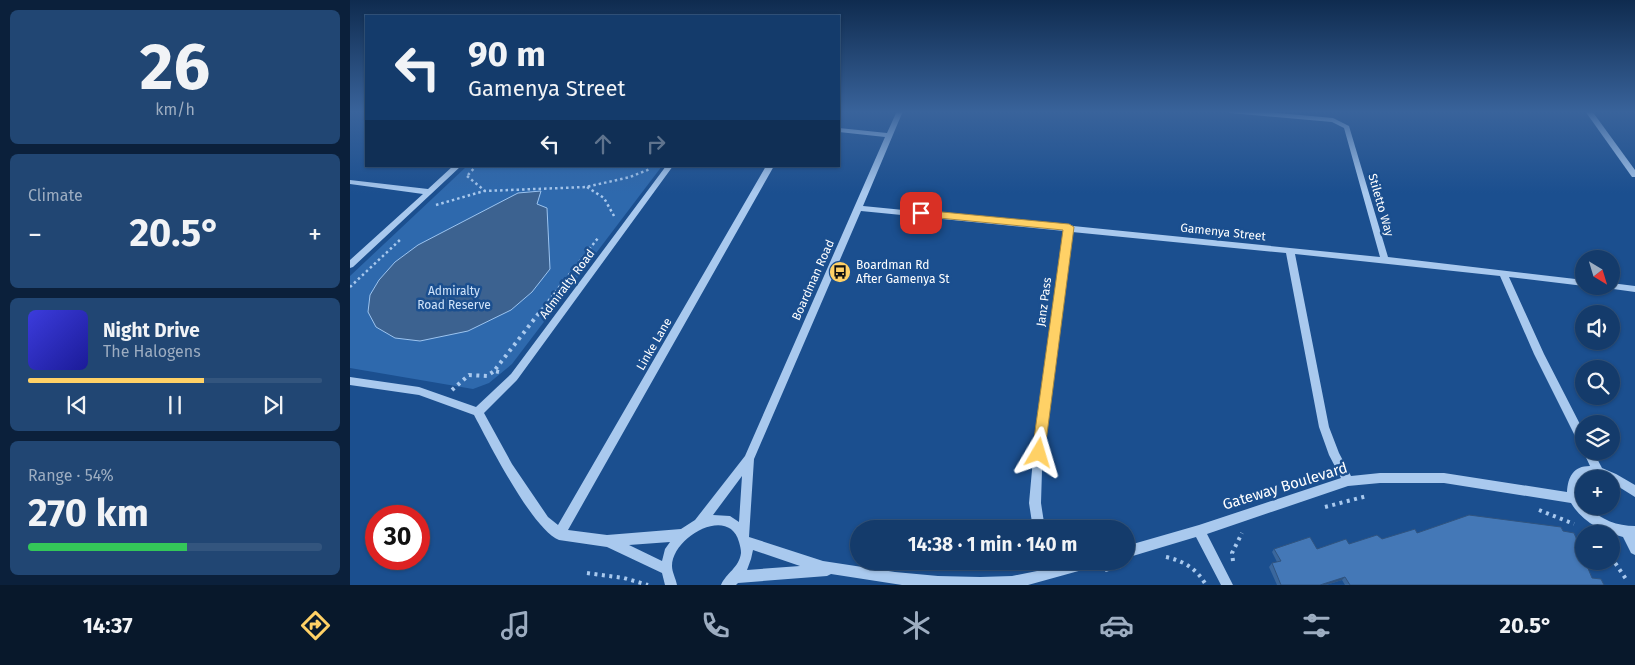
<!DOCTYPE html>
<html lang="en">
<head>
<meta charset="utf-8">
<style>
	:root { --surface:#143b6b; --page:#214673; --text:#f1f3f6; --muted:#9dadc1; --line:#33557e; --accent:#ffd166 }
	body { margin:0; font-family:"Fira Sans",sans-serif; background:var(--page); color:var(--text); height:100vh; display:flex; flex-direction:column; font-size:19px; white-space:nowrap }
	* { box-sizing:border-box; margin:0 }
	p { font-size:16px; color:var(--muted) }
	.icon { flex:none; width:28px; height:28px; fill:none; stroke:currentColor; stroke-width:2; stroke-linecap:round; stroke-linejoin:round }
	.map { position:relative; flex:1; overflow:hidden }
	.sheet { display:flex; flex-direction:column; gap:10px; padding:10px; background:#0b203b; width:350px }
	.sheet>* { flex:none }
	.top-card { position:absolute; left:15px; top:15px; width:475px; height:152px; border-radius:0px; box-shadow:0 1px 4px #0004,0 0 0 1px var(--line); background:#143b6b; color:var(--text); overflow:hidden }
	.needle { width:32px; rotate:142deg }
	.tools { position:absolute; left:1225px; top:250px; display:grid; gap:10px }
	.tools a { display:grid; place-items:center; width:45px; height:45px; border-radius:50%; background:var(--surface); box-shadow:0 1px 4px #0004,0 0 0 1px var(--line); font-size:25px }
	.speed { position:absolute; left:15px; top:505px; display:flex; gap:10px; font-size:25px; font-weight:700; text-align:center }
	.speed>* { display:grid; place-content:center; width:65px; height:65px; border-radius:50%; background:var(--surface); box-shadow:0 1px 4px #0004,0 0 0 1px var(--line); line-height:1 }
	.speed .limit { border:8px solid #d22; background:#fff; color:#111 }
	.pin { position:absolute; display:grid; place-items:center; width:42px; height:42px; color:#fff; margin:-21px; border-radius:10px; box-shadow:0 2px 8px #0006 }
	.me { position:absolute; width:55px; margin:-28px; rotate:7deg; stroke-linejoin:round; filter:drop-shadow(0 0 4px #0008) }
	.turn { display:flex; align-items:center; gap:18px; height:105px; padding:0 20px; font-size:22px }
	.turn .icon { width:65px; height:65px; stroke-width:2.5 }
	.turn b { display:block; font-size:35px; line-height:42px }
	.lanes { display:flex; align-items:center; height:48px; padding:0 20px; background:#0003; justify-content:center; gap:25px; direction:ltr }
	.lanes .off { opacity:.35 }
	.big { font-size:38px; font-weight:700; line-height:1.1 }
	.sheet .tile { flex:1; display:flex; flex-direction:column; justify-content:center; gap:8px; min-width:0; padding:0 18px; border-radius:8px; background:var(--page) }
	.sheet .dial { align-items:center; gap:0 }
	.dial b { font-size:65px; line-height:1 }
	.song { display:flex; align-items:center; gap:15px }
	.cover { width:60px; height:60px; border-radius:8px; background:linear-gradient(135deg,hsl(240 70% 55%),hsl(240 70% 35%)) }
	.played { height:5px; border-radius:2px; background:linear-gradient(90deg,var(--accent) 60%,var(--line) 60%) }
	.keys { display:flex; justify-content:space-around; direction:ltr }
	.heat { display:flex; justify-content:space-between; align-items:center; font-size:28px; direction:ltr }
	.charge { height:8px; border-radius:4px; background:linear-gradient(90deg,#34c759 54%,var(--line) 0) }
	.trip { position:absolute; left:500px; top:520px; width:285px; height:50px; border-radius:25px; background:var(--surface); box-shadow:0 1px 4px #0004,0 0 0 1px var(--line); font-weight:700; line-height:50px; text-align:center }
	.tab-bar { display:flex; height:80px; justify-content:space-around; align-items:center; background:#08182b; color:var(--muted) }
	.tab-bar .icon { width:35px; height:35px }
	.tab-bar .selected { color:var(--accent) }
	.tab-bar b { font-size:22px; color:var(--text) }
	main { display:flex; flex:1; min-height:0 }
	.map>svg:first-child { display:block }
</style>
</head>
<body>
<main>
<section class="sheet">
<div class="tile dial"><b>26</b><p>km/h</p></div>
<div class="tile"><p>Climate</p>
<div class="heat"><a>−</a><b class="big">20.5°</b><a>+</a></div>
</div>
<div class="tile">
<div class="song"><i class="cover"></i><div><b>Night Drive</b><p>The Halogens</p></div></div>
<div class="played"></div>
<div class="keys"><svg class="icon" aria-label="previous" viewBox="0 0 24 24"><path d="M18 5L8 12l10 7zM5 5v14"/></svg><svg class="icon" aria-label="pause" viewBox="0 0 24 24"><path d="M8 5v14M16 5v14"/></svg><svg class="icon" aria-label="next" viewBox="0 0 24 24"><path d="M6 5l10 7-10 7zM19 5v14"/></svg></div>
</div>
<div class="tile"><p>Range · 54%</p><b class="big">270 km</b><div class="charge"></div></div>
</section>
<div class="map">
<svg width="1285" height="585" viewBox="0 0 1285 585">
	<rect width="100%" height="100%" fill="#1b4f8f"/>
	<polygon fill="#2e69ad" points="117,166 312,166 162,364 139,383 123,389 0,368 0,276"/>
	<polygon fill="#3c6290" stroke="#9cc4f0" points="191,191 187,204 197,208 200,269 182,292 161,310 118,331 70,341 45,338 26,327 18,312 20,295 29,280 45,262 68,245 168,193"/>
	<g fill="none" stroke-linecap="round" stroke-linejoin="round">
		<g stroke="#a9c9ee" stroke-width="2.5" stroke-dasharray="2.5 3" stroke-linecap="butt">
			<polyline points="118,175 126,166"/>
			<polyline points="117,176 135,191 236,187 280,177 300,169"/>
			<polyline points="237,187 254,198 264,216"/>
			<polyline points="86,205 134,191"/>
			<polyline points="0,287 52,238"/>
			<polyline points="188,314 248,238"/>
		</g>
		<g stroke="#a9c9ee" stroke-width="4" stroke-dasharray="3 4.5" stroke-linecap="butt">
			<polyline points="149,372 144,371 189,313"/>
			<polyline points="102,390 119,375 137,376 144,371"/>
			<polyline points="975,507 1017,496"/>
			<polyline points="1189,510 1224,524"/>
			<path d="M816,557C834,561 847,569 856,585"/>
			<polyline points="1261,557 1276,579"/>
			<polyline points="883,561 882,553 892,533"/>
			<polyline points="755,570 771,566"/>
			<polyline points="237,573 274,578 298,585"/>
		</g>
		<g fill="#a9c9ee" fill-rule="evenodd">
			<path d="M547,111H553L513,206L716,226L719,224L723,226L1030,257L994,128L982,122L880,113L877,111H905L983,118L999,126L1038,257L1234,280V286L1159,277L1194,354L1234,432V448L1230,446L1184,354L1150,276L945,254L979,427L989,453L1001,476L1030,473H1094L1217,492C1218,477 1223,466 1240,466L1233,451L1234,449V451H1243L1252,468L1266,474L1285,485V497L1261,482V479C1248,479 1224,467 1228,492C1229,497 1233,501 1234,506H1237C1250,519 1266,526 1285,526V555L1281,553L1273,537C1253,532 1232,522 1221,503L1094,483H1030L998,486L857,534L883,585H871L846,537L776,558V546L849,525L991,478L979,455L969,427L936,253L722,232L692,470L691,503L695,529H683L679,503L682,470L714,231L511,211L404,459L399,537L473,561L545,572L588,576L630,577L662,576L692,570L690,561H702L703,567L723,561H749L747,565L743,567L678,585H552L481,574L477,576L388,583L386,585H371C376,573 389,568 391,553C391,549 390,546 389,542C379,505 322,537 322,566C322,572 326,579 327,585H315L312,573L257,547L209,540C182,529 139,443 124,415L69,395L0,385V377L69,387L126,407L161,374L316,166H323L167,380L134,413L162,464L198,517L208,525L416,166H424L218,530L257,535L331,529L345,520L395,456L535,137L489,132V128L537,133ZM392,476L389,522L380,516L363,515ZM320,542L315,549L312,561L279,545ZM403,550L450,566L397,570L401,559Z"/>
			<polygon points="1235,111 1242,111 1285,170 1285,177 1282,177"/>
			<polygon points="103,166 111,166 3,267 0,268 0,260 73,194 0,184 0,180 78,189"/>
			<polygon points="1261,283 1285,286 1285,292 1256,288 1255,286 1261,286"/>
		</g>
	</g>
	<polygon fill="#3a679d" points="1213,531 1242,578 1254,585 995,585 992,580 976,585 927,585 919,567 922,563 927,562 922,552 924,549 967,549 1032,539 1067,533"/>
	<polygon fill="#305480" points="995,577 992,580 976,585 970,585"/>
	<polygon fill="#4478b7" stroke="#305480" points="1119,515 1211,527 1213,531 1224,533 1234,557 1234,561 1235,561 1242,578 1251,579 1254,585 1000,585 995,577 970,585 931,585 922,563 931,561 924,549 960,537 967,549 996,539 999,544 1027,535 1032,539 1065,529 1067,533"/>
	<linearGradient id="sky" x2="0" y2="1"><stop stop-color="#0f2b4f"/><stop offset="0.58" stop-color="#39639b"/><stop offset="1" stop-color="#39639b" stop-opacity="0"/></linearGradient>
	<rect width="1285" height="193" fill="url(#sky)"/>
	<polygon fill="#ffd166" stroke="#a68842" points="571,210 719,224 724,227 694,457 689,459 684,457 682,453 713,230 568,216 568,211"/>
	<defs>
		<g id="bus-disc" transform="scale(1.125)"><circle r="9.5" fill="#ffd166" stroke="#1b4f8f"/><path d="M-5-6H5V4H4V6H2V4H-2V6H-4V4H-5ZM-3.5-4V0h7V-4ZM-3.5 1.2v1.5H-2V1.2ZM2 1.2v1.5H3.5V1.2Z" fill="#111"/></g>
	</defs>
	<g fill-rule="evenodd">
		<use href="#bus-disc" x="490" y="272"/>
	</g>
	<g text-anchor="middle" stroke-width="5" stroke-linejoin="round" paint-order="stroke">
		<g font-size="12" fill="#fff" stroke="#1b4f8f">
			<text transform="translate(1031 205) rotate(74)" y="4">Stiletto Way</text>
			<text transform="translate(873 232) rotate(6)" y="4">Gamenya Street</text>
			<text transform="translate(463 280) rotate(-66)" y="4">Boardman Road</text>
			<text transform="translate(217 284) rotate(-53)" y="4">Admiralty Road</text>
			<text transform="translate(694 302) rotate(-82)" y="4">Janz Pass</text>
			<text transform="translate(304 344) rotate(-60)" y="4">Linke Lane</text>
		</g>
		<g font-size="12" fill="#fff" stroke="#1b4f8f" text-anchor="start">
			<text x="506" y="269">Boardman Rd<tspan x="506" dy="14">After Gamenya St</tspan></text>
		</g>
		<g font-size="12" fill="#cfe3fa" stroke="#1b4f8f">
			<text x="104" y="295">Admiralty<tspan x="104" dy="14">Road Reserve</tspan></text>
		</g>
		<g font-size="15" fill="#fff" stroke="#1b4f8f">
			<text transform="translate(935 486) rotate(-17)" y="5">Gateway Boulevard</text>
		</g>
	</g>
</svg>
<div class="tools">
<a><svg class="needle" viewBox="-14 -14 28 28"><path d="M0-13l5 13h-10z" fill="#e53935"/><path d="M0 13l5-13h-10z" fill="#9dadc1"/></svg></a>
<a><svg class="icon" aria-label="sound" viewBox="0 0 24 24"><path d="M4 9h4l5-4v14l-5-4H4zM17 9q2 3 0 6"/></svg></a>
<a><svg class="icon" aria-label="search" viewBox="0 0 24 24"><circle cx="10" cy="10" r="6"/><path d="M15 15l6 6"/></svg></a>
<a><svg class="icon" aria-label="layers" viewBox="0 0 24 24"><path d="M12 4l9 5-9 5-9-5zM3 14l9 5 9-5"/></svg></a>
<a>+</a>
<a>−</a>
</div>
<div class="speed"><div class="limit">30</div></div>
<div class="pin" style="left:571px;top:213px;background:#d93025"><svg class="icon" aria-label="arrive" viewBox="0 0 24 24"><path d="M6 21V4h12l-3 4 3 4H6"/></svg></div>
<svg class="me" style="left:689px;top:453px" viewBox="-20 -20 40 40"><path d="M0-17L14 15 0 8-14 15z" fill="#ffd166" stroke="#fff" stroke-width="4"/></svg>
<div class="trip">14:38 · 1 min · 140 m</div>
<div class="top-card">
<div class="turn"><svg class="icon" aria-label="left" viewBox="0 0 24 24"><path d="M17 20v-9H6M10 6l-5 5 5 5"/></svg><div><b>90 m</b>Gamenya Street</div></div>
<div class="lanes"><svg class="icon" aria-label="left" viewBox="0 0 24 24"><path d="M17 20v-9H6M10 6l-5 5 5 5"/></svg><svg class="icon off" aria-label="ahead" viewBox="0 0 24 24"><path d="M12 20V5M6 11l6-6 6 6"/></svg><svg class="icon off" aria-label="right" viewBox="0 0 24 24"><path d="M7 20v-9h11M14 6l5 5-5 5"/></svg></div>
</div>
</div>
</main>
<nav class="tab-bar">
<b>14:37</b>
<svg class="icon selected" aria-label="directions" viewBox="0 0 24 24"><path d="M12 3l9 9-9 9-9-9zM9 14v-3h6M13 9l2 2-2 2"/></svg>
<svg class="icon" aria-label="music" viewBox="0 0 24 24"><path d="M9 18V5l10-2v13"/><circle cx="6" cy="18" r="3"/><circle cx="16" cy="16" r="3"/></svg>
<svg class="icon" aria-label="phone" viewBox="0 0 24 24"><path d="M5 4h4l2 5-3 2q2 4 5 5l2-3 5 2v4C11 20 4 13 5 4z"/></svg>
<svg class="icon" aria-label="climate" viewBox="0 0 24 24"><path d="M12 3v18M4 7l16 10M4 17L20 7"/></svg>
<svg class="icon" aria-label="car" viewBox="0 0 24 24"><path d="M5 17H2v-5l4-1 3-4h7l3 4 3 1v5h-3M9 17h6M6 11h13"/><circle cx="7" cy="17" r="2"/><circle cx="17" cy="17" r="2"/></svg>
<svg class="icon" aria-label="filters" viewBox="0 0 24 24"><path d="M4 7h16M4 17h16"/><circle cx="9" cy="7" r="2"/><circle cx="15" cy="17" r="2"/></svg>
<b>20.5°</b>
</nav>
</body>
</html>
